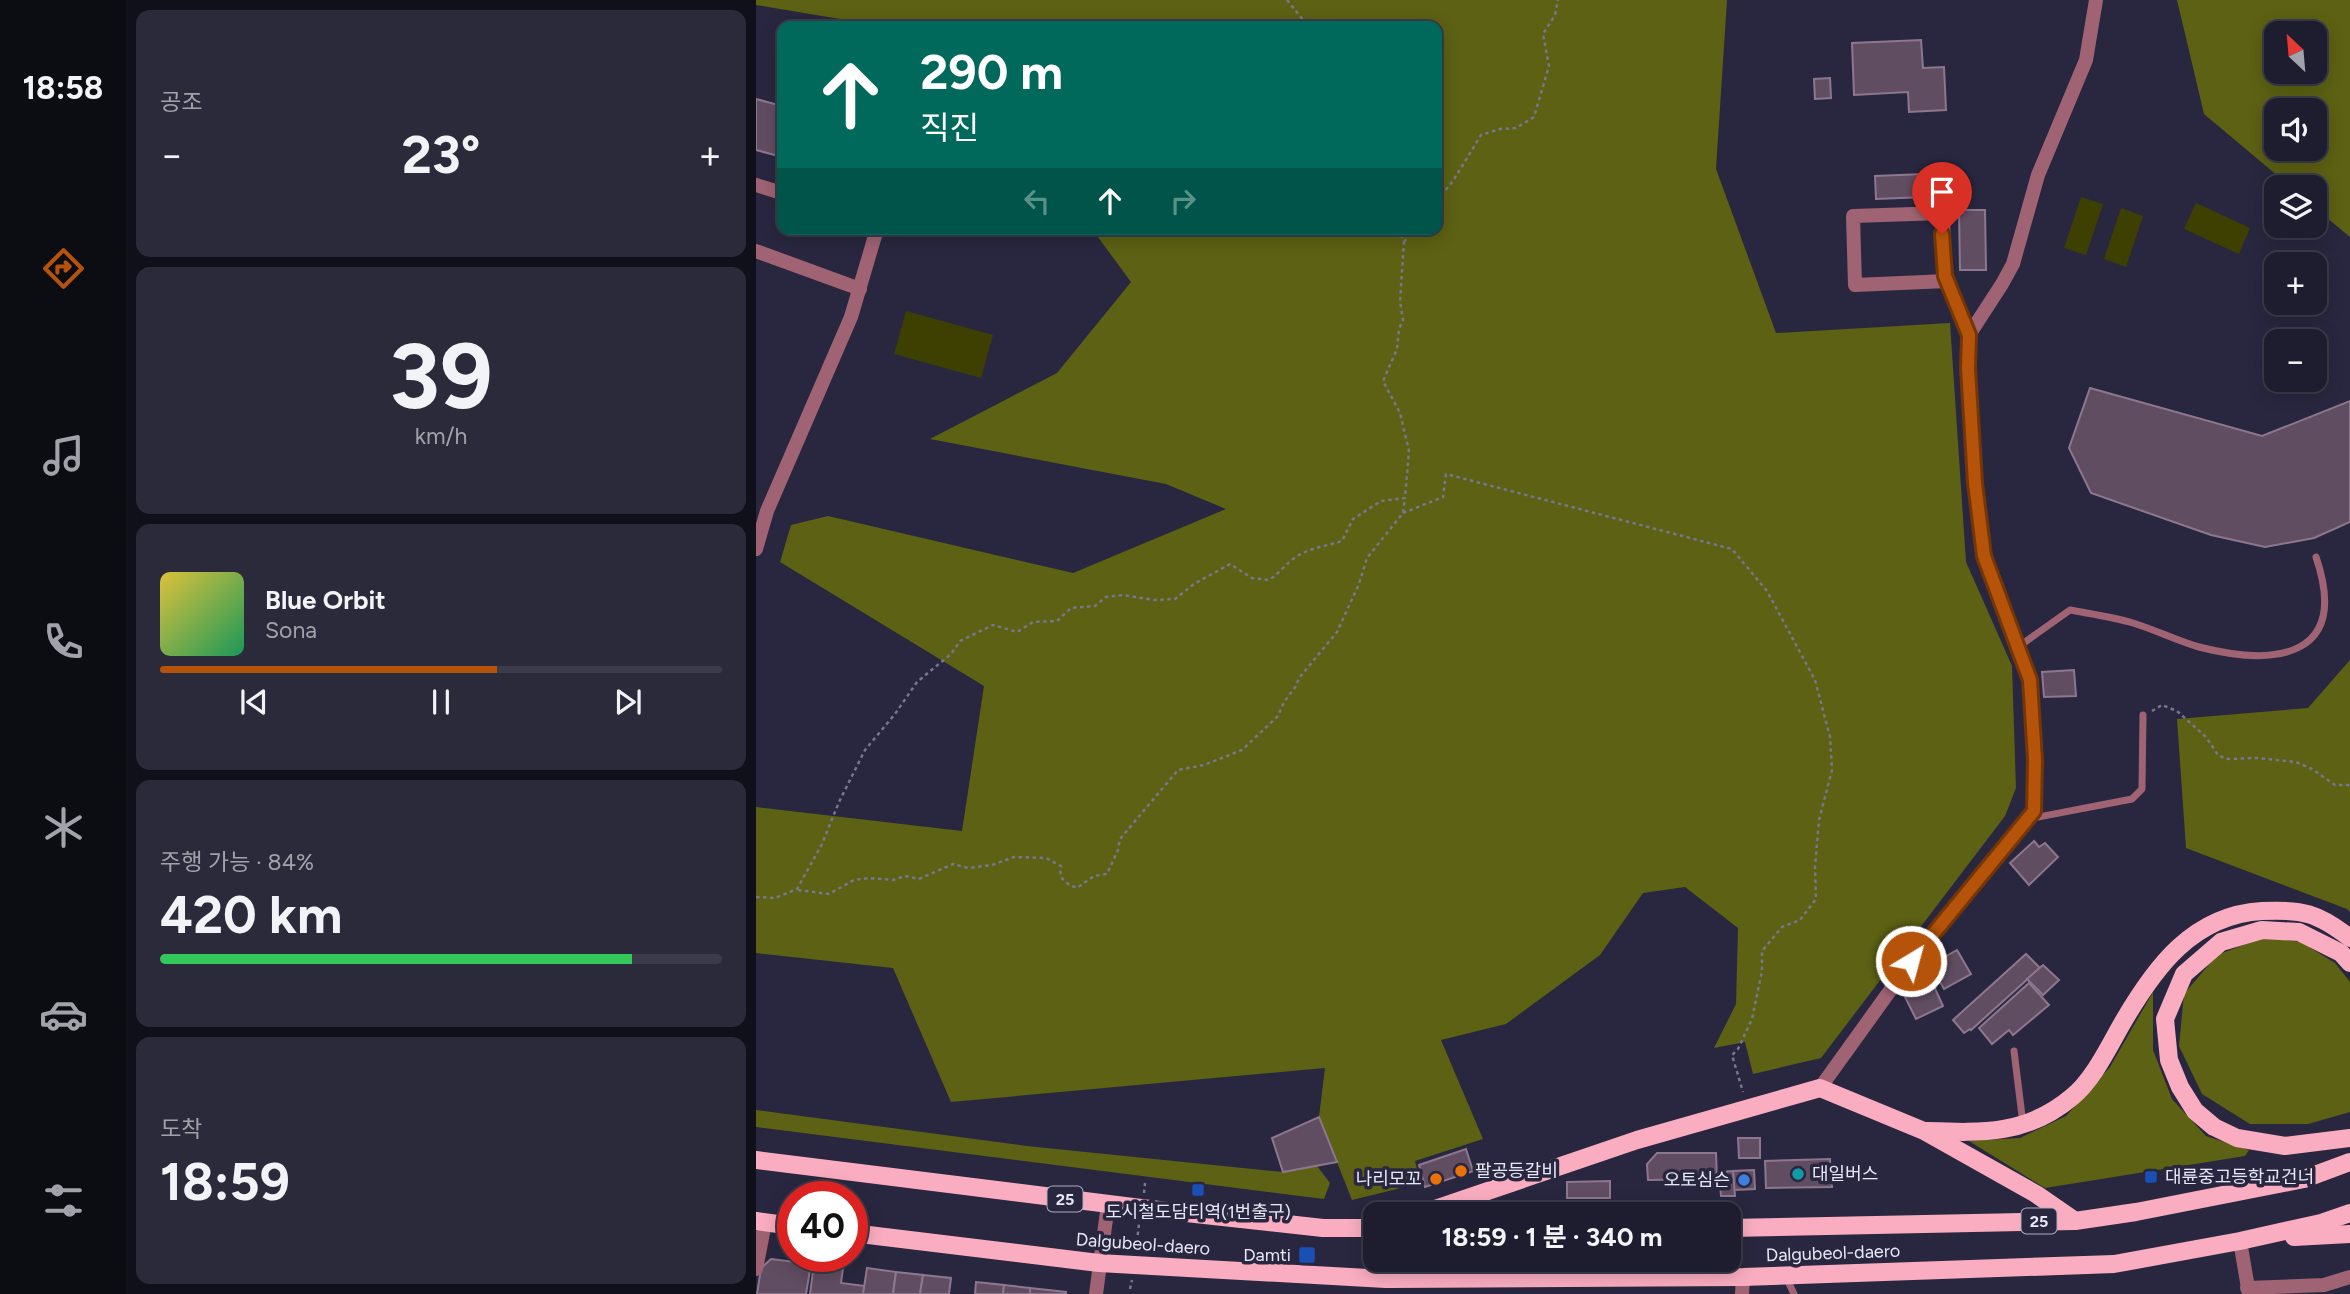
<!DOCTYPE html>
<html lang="ko">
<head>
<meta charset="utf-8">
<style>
	:root { --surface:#1e1d2f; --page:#2b2a3b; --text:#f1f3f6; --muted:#a1a2aa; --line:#3c3b4b; --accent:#b45309 }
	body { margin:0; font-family:Figtree,"Noto Sans KR",sans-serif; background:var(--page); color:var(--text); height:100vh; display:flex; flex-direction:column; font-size:26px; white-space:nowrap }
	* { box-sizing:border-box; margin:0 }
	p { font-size:23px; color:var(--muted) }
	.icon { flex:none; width:38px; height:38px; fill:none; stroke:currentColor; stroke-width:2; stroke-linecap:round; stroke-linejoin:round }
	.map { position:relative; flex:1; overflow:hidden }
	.sheet { display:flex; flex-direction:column; gap:10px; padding:10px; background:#10101a; width:630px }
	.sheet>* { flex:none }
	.banner { position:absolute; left:21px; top:21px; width:665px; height:214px; border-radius:14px; box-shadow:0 4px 18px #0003,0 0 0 2px var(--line); background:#00695c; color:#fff; overflow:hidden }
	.needle { width:46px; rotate:334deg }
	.buttons { position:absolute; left:1508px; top:21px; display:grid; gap:14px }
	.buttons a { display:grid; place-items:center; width:63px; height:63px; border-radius:14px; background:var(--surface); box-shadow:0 4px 18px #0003,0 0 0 2px var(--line); font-size:35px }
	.speed { position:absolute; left:21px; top:1181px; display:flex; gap:14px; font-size:35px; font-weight:700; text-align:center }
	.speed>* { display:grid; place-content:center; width:91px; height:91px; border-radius:50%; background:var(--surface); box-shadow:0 4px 18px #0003,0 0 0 2px var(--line); line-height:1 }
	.speed .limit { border:10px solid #d22; background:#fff; color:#111 }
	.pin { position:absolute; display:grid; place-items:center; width:60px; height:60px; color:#fff; margin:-72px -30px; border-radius:50% 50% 50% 0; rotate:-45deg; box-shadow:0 0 7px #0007 }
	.pin .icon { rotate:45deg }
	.me { position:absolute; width:77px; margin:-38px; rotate:37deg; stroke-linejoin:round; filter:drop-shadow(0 0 5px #0008) }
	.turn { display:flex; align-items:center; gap:24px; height:147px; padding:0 28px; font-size:32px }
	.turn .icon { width:91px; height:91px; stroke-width:2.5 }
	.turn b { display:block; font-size:49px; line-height:60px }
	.lanes { display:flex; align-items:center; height:66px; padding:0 28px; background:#0003; justify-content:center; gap:35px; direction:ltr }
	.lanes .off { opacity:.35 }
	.big { font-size:52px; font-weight:700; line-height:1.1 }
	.sheet .tile { flex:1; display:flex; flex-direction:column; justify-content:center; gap:10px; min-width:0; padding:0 24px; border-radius:14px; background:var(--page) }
	.sheet .dial { align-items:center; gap:0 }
	.dial b { font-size:91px; line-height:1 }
	.song { display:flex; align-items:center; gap:21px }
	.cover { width:84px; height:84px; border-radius:10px; background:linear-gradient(135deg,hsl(50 70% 55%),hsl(150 70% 35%)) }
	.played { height:7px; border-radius:4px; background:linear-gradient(90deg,var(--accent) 60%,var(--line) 60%) }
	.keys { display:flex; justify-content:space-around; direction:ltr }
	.heat { display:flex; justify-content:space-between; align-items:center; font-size:38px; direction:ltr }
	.charge { height:10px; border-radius:5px; background:linear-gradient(90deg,#34c759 84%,var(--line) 0) }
	.trip { position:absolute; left:607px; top:1202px; width:378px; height:70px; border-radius:14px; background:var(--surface); box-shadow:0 4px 18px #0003,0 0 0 2px var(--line); font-weight:700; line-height:70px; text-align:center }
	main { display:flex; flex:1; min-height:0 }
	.menu { display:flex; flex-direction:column; width:126px; justify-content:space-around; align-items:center; background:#0c0c13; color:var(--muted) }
	.menu .icon { width:49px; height:49px }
	.menu .active { color:var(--accent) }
	.menu b { font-size:32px; color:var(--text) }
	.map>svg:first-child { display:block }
</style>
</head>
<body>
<main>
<nav class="menu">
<b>18:58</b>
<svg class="icon active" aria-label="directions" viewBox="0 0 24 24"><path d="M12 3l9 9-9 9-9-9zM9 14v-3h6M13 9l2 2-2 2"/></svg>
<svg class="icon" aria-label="music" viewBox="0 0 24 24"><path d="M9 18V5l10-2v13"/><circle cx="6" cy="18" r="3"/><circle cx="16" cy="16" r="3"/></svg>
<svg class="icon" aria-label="phone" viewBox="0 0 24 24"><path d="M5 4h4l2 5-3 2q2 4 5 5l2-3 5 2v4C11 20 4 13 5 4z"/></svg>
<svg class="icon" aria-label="climate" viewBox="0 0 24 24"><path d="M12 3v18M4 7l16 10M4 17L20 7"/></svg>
<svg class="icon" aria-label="car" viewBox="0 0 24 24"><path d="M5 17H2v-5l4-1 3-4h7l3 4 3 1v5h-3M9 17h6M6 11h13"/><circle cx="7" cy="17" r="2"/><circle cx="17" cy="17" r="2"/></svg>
<svg class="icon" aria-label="filters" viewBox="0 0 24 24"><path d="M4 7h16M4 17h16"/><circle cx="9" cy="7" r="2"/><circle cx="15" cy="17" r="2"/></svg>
</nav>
<section class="sheet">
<div class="tile"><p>공조</p>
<div class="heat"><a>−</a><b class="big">23°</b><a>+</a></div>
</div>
<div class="tile dial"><b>39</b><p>km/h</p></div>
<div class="tile">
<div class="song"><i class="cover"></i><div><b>Blue Orbit</b><p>Sona</p></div></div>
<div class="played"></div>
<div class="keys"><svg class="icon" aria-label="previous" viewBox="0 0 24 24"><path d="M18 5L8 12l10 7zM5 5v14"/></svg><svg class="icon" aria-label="pause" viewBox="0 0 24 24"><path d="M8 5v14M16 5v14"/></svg><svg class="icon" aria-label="next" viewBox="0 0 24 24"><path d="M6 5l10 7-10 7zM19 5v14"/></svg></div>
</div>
<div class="tile"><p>주행 가능 · 84%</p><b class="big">420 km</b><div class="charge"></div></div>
<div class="tile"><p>도착</p><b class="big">18:59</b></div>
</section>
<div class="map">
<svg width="1594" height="1294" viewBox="0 0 1594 1294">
	<rect width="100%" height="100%" fill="#28273f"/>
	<g fill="#3d4000">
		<polygon points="1325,197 1347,204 1330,255 1308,248"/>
		<polygon points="1440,203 1494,228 1483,254 1428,229"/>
		<polygon points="1365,208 1387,216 1370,267 1348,259"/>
		<polygon points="150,311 237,335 225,378 138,354"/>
	</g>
	<g fill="#5c6113" fill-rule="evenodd">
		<polygon points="0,0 971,0 960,169 1020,333 1194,323 1210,562 1256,666 1260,788 1249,816 1065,1058 997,1074 989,1042 958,1048 980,1004 982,928 929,887 887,893 844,955 750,1024 685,1040 727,1139 659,1161 662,1173 641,1189 596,1200 563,1117 569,1068 195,1102 137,968 0,953 0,807 206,831 228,686 24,562 35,525 72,516 317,573 470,509 410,484 174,439 301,373 375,282 336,229 681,229 681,26 126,26 0,5"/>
		<path d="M1421,0H1594V237L1559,208V187H1535L1448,114ZM1521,33H1559V72H1521ZM1521,110H1559V149H1521Z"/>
		<polygon points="1594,660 1594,912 1591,909 1430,848 1421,719 1552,708"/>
		<polygon points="1508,937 1545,942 1579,963 1594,982 1594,1112 1552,1124 1494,1124 1446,1094 1423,1046 1428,994 1461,955"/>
		<polygon points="1397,992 1397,1050 1416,1099 1450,1136 1493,1150 1489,1156 1289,1188 1213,1141 1264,1138 1310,1116 1354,1067"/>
		<polygon points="0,1110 271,1146 527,1172 561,1166 574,1183 568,1199 0,1127"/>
	</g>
	<g fill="#614d62" stroke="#8d778e" stroke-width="2">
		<polygon points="1165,40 1167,68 1188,67 1190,110 1153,112 1152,92 1098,95 1096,43"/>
		<polygon points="1074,78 1075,98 1059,99 1058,79"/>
		<polygon points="0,99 26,106 26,157 0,150"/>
		<polygon points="1193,173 1194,196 1120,199 1119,176"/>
		<polygon points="1203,210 1229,210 1230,270 1204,270"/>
		<polygon points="1334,388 1506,436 1594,401 1594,522 1558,538 1509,547 1455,535 1335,493 1313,448"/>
		<polygon points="1318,670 1320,696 1288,697 1286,672"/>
		<polygon points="1278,841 1283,847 1289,843 1302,857 1273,885 1254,863"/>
		<polygon points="1201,950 1215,974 1188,989 1177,970 1185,959"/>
		<polygon points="1270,954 1284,968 1215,1030 1214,1029 1208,1033 1197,1020"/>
		<polygon points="1165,965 1175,985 1153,995 1149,987"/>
		<polygon points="1287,965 1303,980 1287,995 1271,979"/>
		<polygon points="1273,983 1293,1005 1257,1035 1253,1030 1236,1044 1223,1028"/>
		<polygon points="1177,984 1187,1006 1160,1019 1149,997"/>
		<polygon points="563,1117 581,1162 527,1172 516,1138"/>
		<polygon points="982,1138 1004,1138 1004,1158 983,1158"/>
		<polygon points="710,1149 717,1171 669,1187 663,1165"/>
		<polygon points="901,1153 960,1153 961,1179 892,1180 891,1164"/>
		<polygon points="1074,1159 1076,1187 1010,1188 1009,1161"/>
		<polygon points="998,1170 999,1189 978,1190 977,1171"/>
		<polygon points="977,1171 979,1196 965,1196 963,1172"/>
		<polygon points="854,1181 854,1198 811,1198 811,1182"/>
		<polygon points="15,1259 55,1264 50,1294 1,1294 5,1268"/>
		<polygon points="58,1264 87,1268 85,1283 109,1286 107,1294 54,1294"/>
		<polygon points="111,1268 140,1272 137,1294 107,1294"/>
		<polygon points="140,1272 167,1275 164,1294 137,1294"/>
		<polygon points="167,1275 195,1278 193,1294 164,1294"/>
		<polygon points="220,1282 248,1285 247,1294 219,1294"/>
		<polygon points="248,1285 274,1288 274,1294 247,1294"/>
		<polygon points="274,1288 310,1292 310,1294 274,1294"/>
	</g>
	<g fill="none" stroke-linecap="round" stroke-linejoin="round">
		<g stroke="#77778c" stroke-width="2.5" stroke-dasharray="3.5 3.5" stroke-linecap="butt">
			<polyline points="531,0 552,26"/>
			<polyline points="681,201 697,181 725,135 744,129 760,128 778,117 793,66 787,34 799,15 802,0"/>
			<polyline points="648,242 658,229"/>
			<polyline points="647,513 687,497 690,474 976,549 1011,591 1059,680 1074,737 1076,770 1063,820 1059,867 1060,899 1044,920 1026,927 1006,951 1006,971 996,1019 982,1049 976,1055 987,1092"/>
			<polyline points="1396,711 1406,705 1421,711 1450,737 1462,755 1470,759 1501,758 1540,762 1556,769 1579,785 1594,785"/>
			<path d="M42,890L73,894L98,880L113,878L137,880L149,876L163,879L197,864L212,868L236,865L258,857L290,858L305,866C302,880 310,883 321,888L338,876L351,874L362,850L364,839L422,770L448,765L486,750L522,716L528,702L540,686L543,678L581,632L603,584L611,558L647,513L649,498"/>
			<path d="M0,897L19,898L41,889L66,844L83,802L109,750L139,714L161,682L195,654L204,641L237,625L261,632L277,622L301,621L315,608L339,606L350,597L367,595L398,600L419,599L438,584L474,564L496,578L513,580C524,573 532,561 543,555C557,547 571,546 586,541L597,519L625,501L649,498L653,451L644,413L627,381L641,349L643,329L647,320L644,301L648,242L643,229"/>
			<polyline points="388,1193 389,1183"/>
			<polyline points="380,1249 383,1224"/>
			<polyline points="374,1289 376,1280"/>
		</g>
		<g stroke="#a06373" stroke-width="7">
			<path d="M1262,647L1314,610C1335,614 1357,617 1377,623C1400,630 1421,641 1443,647C1521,667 1594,657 1560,557"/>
			<polyline points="1272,819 1376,799 1386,789 1387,715"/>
			<polyline points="1258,1051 1267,1124"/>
			<polyline points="1030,1277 1038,1294"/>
		</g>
		<g stroke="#a06373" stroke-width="14">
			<polyline points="0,185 26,193"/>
			<polyline points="0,251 104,289"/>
			<polyline points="1191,281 1099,285 1097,216 1187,213 1189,276 1213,335"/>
			<polyline points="1213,335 1246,284 1257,264 1282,175 1330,60 1340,0"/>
			<polyline points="0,549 11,511 95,317 121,229"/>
			<polyline points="1484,1241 1493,1294"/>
			<polyline points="0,1269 9,1223"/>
			<polyline points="1491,1288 1568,1285 1594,1277"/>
			<polyline points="986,1294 987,1277"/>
		</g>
		<g stroke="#a06373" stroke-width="14">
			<polyline points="1064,1088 1169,942 1277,811 1279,760 1274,680 1228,556 1219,483 1212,368 1213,335"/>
			<polyline points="340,1294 352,1204"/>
		</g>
		<g stroke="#faadc0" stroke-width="18">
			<polyline points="1594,963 1585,953 1543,932 1506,930 1465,942 1428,974 1409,1019 1413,1060 1424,1087 1439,1111 1458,1127 1481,1138 1529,1146 1594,1138"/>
			<path d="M1170,1131C1226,1133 1271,1135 1316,1097C1338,1079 1353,1046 1367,1022C1399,967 1437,915 1506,911C1546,909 1562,913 1594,938"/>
			<polyline points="0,1160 385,1208 567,1228 620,1228"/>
			<polyline points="645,1214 679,1209 881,1140 1064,1088 1168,1131 1280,1194 1319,1221"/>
			<polyline points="0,1221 37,1226"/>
			<polyline points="973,1228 1319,1221 1380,1212 1548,1179 1594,1162"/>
			<polyline points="96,1233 343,1263 630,1279 987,1277 1358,1264 1484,1241 1565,1223 1594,1213"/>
			<polyline points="1538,1237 1594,1234"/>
		</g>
	</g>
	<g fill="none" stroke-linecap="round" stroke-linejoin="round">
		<g stroke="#753606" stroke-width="18">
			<polyline id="route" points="1155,961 1278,811 1279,760 1274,680 1228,556 1219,483 1212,368 1213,335 1189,276 1186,234"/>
		</g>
		<use href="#route" stroke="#b45309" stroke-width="12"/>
	</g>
	<g fill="#e8710a" stroke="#28273f" stroke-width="2.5">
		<circle cx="705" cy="1171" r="7"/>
		<circle cx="680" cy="1179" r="7"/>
	</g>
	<circle fill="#0f9aa8" stroke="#28273f" stroke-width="2.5" cx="1042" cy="1174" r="7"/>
	<g fill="#1a4fb4" stroke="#28273f" stroke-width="2.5">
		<rect x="1388" y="1170" width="14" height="14" rx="3.5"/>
		<rect x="435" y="1183" width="14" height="14" rx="3.5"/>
		<rect x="542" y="1246" width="18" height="18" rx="3.5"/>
	</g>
	<circle fill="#3f7fe0" stroke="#28273f" stroke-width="2.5" cx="988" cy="1180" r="7"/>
	<g text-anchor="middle" stroke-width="7" stroke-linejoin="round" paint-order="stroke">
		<g fill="#28273f" stroke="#adadc0" stroke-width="2">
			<rect x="291.5" y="1186.5" width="35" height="25" rx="5"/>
			<rect x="1265.5" y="1208.5" width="35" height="25" rx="5"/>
		</g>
		<g font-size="16" font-weight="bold" fill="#e6e7f7">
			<text x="309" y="1205">25</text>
			<text x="1283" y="1227">25</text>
		</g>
		<g font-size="18" fill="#e6e7f7" stroke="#28273f" text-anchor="start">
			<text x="719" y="1177">팔공등갈비</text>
			<text x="1056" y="1180">대일버스</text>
			<text x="1409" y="1183">대륜중고등학교건너</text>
			<text x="666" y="1185" text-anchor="end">나리모꼬</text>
			<text x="974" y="1186" text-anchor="end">오토심슨</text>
			<text x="442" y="1218" text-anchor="middle">도시철도담티역(1번출구)</text>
			<text x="535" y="1261" text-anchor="end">Damti</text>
		</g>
		<g font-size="18" fill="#e6e7f7" stroke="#28273f">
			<text transform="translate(387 1244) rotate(4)" y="6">Dalgubeol-daero</text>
			<text transform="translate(1077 1253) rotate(-2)" y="6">Dalgubeol-daero</text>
		</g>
	</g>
</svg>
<div class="buttons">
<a><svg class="needle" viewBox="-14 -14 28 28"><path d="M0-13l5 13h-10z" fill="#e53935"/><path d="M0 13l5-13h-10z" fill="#a1a2aa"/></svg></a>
<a><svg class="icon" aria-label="sound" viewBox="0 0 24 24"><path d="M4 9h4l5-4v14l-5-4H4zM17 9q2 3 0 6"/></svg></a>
<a><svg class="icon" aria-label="layers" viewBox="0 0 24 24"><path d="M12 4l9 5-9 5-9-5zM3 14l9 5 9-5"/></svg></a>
<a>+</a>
<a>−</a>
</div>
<div class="speed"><div class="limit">40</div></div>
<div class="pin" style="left:1186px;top:234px;background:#d93025"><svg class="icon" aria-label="arrive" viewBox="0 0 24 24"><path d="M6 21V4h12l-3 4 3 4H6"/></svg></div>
<svg class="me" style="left:1155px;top:961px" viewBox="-20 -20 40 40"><circle r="17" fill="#b45309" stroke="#fff" stroke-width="3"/><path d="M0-11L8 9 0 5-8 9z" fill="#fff"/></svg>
<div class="trip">18:59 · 1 분 · 340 m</div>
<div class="banner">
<div class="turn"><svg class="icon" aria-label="ahead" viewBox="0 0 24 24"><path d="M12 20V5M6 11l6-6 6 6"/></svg><div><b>290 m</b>직진</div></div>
<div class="lanes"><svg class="icon off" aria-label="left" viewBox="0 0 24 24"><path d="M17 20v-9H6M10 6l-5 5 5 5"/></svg><svg class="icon" aria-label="ahead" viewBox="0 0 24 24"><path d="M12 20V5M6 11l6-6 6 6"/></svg><svg class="icon off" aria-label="right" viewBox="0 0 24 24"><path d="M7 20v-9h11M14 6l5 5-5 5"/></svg></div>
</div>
</div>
</main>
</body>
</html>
